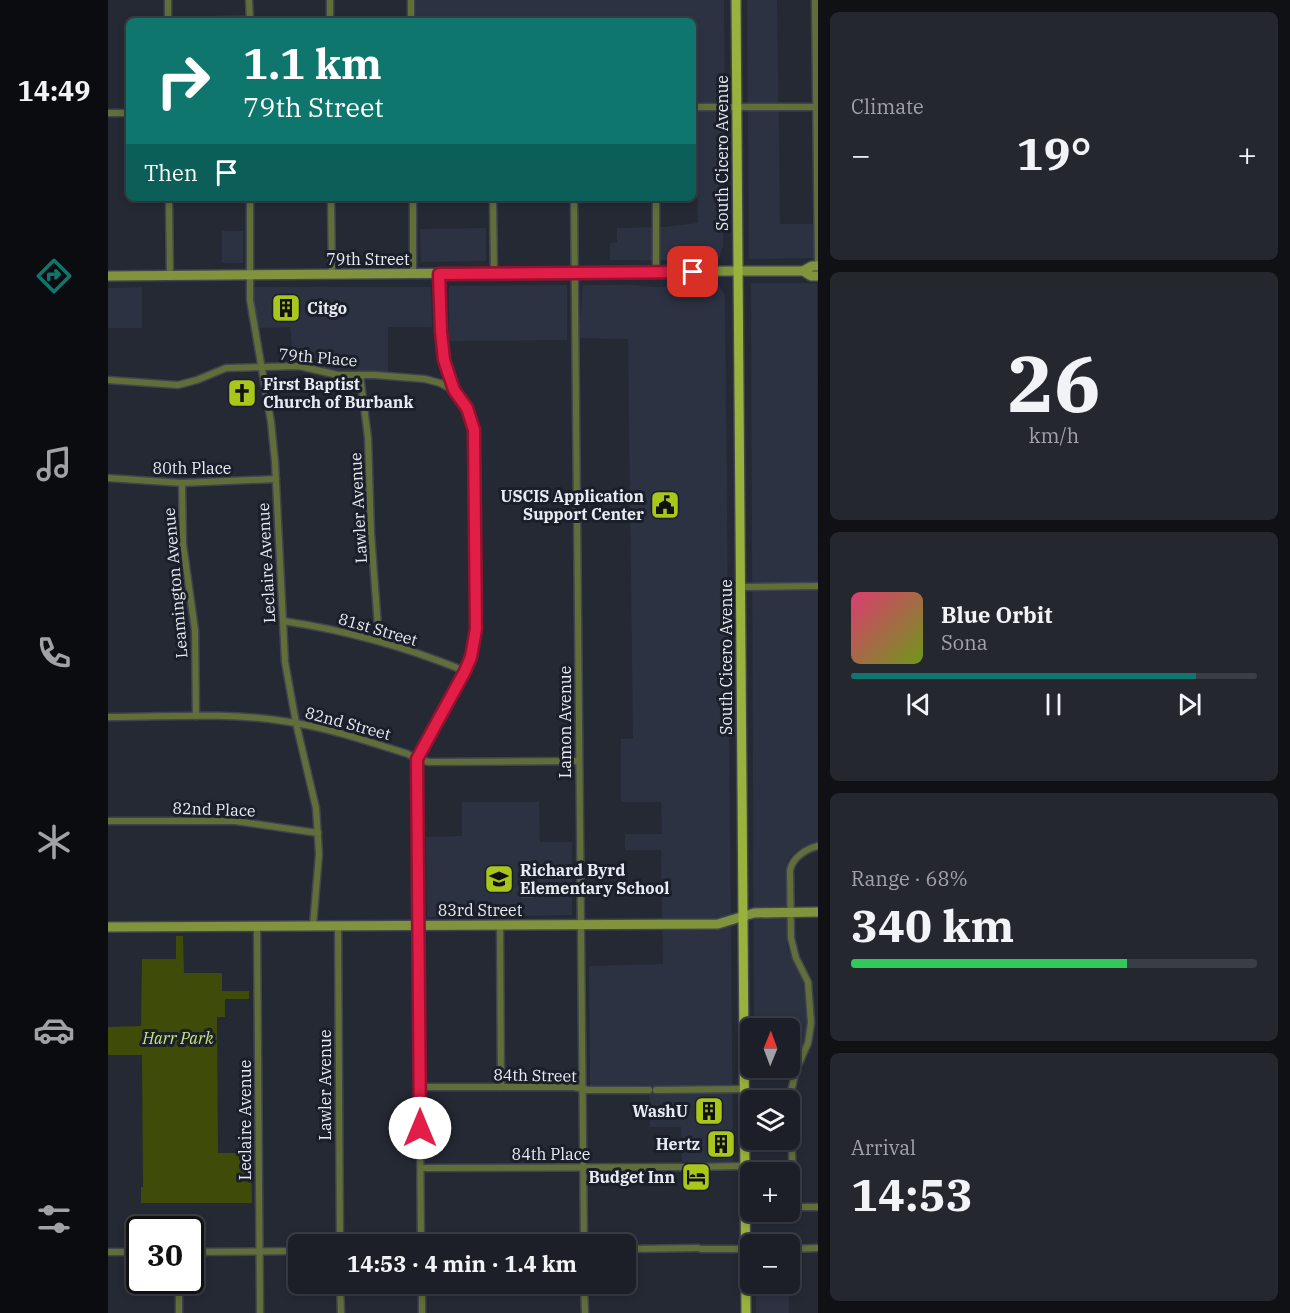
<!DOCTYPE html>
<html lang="en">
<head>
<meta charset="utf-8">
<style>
	:root { --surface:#1c1f27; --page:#25272f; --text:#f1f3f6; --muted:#a0a2a7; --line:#3a3d44; --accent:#0f766e }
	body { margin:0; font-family:"IBM Plex Serif",serif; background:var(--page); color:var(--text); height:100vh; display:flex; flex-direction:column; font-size:22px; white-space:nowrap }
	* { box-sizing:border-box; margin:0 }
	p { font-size:20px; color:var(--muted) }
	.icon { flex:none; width:33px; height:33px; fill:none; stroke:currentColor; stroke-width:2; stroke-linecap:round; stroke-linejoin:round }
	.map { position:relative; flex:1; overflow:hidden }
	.side { display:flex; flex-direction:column; gap:12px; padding:12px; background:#0f1115; width:472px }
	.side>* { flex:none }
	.top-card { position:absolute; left:18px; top:18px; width:570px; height:183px; border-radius:9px; box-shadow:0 3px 9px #0003,0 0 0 2px var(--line); background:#0f766e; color:#fff; overflow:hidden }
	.needle { width:39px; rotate:1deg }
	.fabs { position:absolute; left:632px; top:1018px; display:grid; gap:12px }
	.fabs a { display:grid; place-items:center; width:60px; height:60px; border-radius:9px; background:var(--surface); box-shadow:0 3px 9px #0003,0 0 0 2px var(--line); font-size:30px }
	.speed { position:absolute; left:18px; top:1216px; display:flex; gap:12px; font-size:30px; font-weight:700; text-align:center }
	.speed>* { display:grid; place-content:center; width:78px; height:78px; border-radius:50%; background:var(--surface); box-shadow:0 3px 9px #0003,0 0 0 2px var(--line); line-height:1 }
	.speed .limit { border:3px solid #111; border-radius:9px; background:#fff; color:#111 }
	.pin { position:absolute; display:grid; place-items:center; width:51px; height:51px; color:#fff; margin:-26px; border-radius:12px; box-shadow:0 3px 9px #0006 }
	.me { position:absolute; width:66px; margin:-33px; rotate:0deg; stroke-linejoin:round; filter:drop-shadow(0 0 4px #0008) }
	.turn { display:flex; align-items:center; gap:21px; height:126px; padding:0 18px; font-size:27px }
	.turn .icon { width:78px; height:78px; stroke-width:2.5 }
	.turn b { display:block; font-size:42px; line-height:51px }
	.then { display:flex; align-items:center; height:57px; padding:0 18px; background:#0003; gap:12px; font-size:22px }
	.big { font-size:45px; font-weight:800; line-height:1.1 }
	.side .widget { flex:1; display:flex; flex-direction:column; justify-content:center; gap:9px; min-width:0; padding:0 21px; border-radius:9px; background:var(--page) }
	.side .dial { align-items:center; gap:0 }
	.dial b { font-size:78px; line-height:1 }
	.song { display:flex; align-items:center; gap:18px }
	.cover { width:72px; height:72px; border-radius:9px; background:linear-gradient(135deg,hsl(340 70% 55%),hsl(80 70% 35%)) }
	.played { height:6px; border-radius:3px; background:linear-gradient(90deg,var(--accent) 85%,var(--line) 85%) }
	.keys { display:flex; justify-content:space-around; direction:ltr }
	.heat { display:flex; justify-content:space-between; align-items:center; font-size:33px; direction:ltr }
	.charge { height:9px; border-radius:4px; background:linear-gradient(90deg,#34c759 68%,var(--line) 0) }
	.trip { position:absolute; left:180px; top:1234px; width:348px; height:60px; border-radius:9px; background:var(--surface); box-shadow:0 3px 9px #0003,0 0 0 2px var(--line); font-weight:800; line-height:60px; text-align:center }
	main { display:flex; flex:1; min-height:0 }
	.tabs { display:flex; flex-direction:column; width:108px; justify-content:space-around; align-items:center; background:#0b0c10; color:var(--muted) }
	.tabs .icon { width:42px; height:42px }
	.tabs .current { color:var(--accent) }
	.tabs b { font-size:27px; color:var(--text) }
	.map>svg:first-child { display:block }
</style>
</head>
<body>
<main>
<nav class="tabs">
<b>14:49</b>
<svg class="icon current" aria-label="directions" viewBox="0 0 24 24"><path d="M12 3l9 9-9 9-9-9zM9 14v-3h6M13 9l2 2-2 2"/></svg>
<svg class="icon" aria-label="music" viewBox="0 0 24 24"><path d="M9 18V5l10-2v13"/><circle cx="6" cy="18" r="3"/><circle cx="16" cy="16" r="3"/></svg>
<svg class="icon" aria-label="phone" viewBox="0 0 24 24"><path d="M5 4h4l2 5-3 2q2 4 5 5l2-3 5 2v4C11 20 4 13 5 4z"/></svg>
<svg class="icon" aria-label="climate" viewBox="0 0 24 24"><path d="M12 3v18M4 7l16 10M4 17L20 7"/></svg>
<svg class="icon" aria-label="car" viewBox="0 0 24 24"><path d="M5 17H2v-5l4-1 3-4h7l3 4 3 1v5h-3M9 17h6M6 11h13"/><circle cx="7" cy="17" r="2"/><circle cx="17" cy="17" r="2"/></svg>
<svg class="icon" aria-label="filters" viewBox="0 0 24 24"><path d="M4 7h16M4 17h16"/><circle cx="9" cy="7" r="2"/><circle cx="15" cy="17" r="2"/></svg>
</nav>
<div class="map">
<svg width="710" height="1313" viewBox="0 0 710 1313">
	<rect width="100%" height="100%" fill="#252934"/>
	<g fill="#2d3243">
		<polygon points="308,0 616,0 617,157 615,187 615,246 611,259 604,261 502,260 502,243 509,242 509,228 555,227 590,223 587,109 585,108 585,21 308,21"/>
		<polygon points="639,0 669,0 672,224 709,224 709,258 641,259"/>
		<polygon points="378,228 378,261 313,262 312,229"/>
		<rect x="114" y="231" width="21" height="32"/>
		<polygon points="643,283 709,283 710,842 691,849 682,857 678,865 679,947 694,980 697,997 699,1029 695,1045 688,1057 681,1057 681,1029 646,1029"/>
		<polygon points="459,285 459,340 341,341 341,286"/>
		<polygon points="475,285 524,285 547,287 605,285 611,286 617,295 625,1162 574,1162 573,1127 542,1127 541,1085 482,1086 481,966 555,964 553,850 517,850 517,834 554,834 553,802 513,802 513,739 525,738 520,339 471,338"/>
		<polygon points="34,287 34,328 0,328 0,288"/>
		<polygon points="144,287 323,287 324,327 280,327 280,372 220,370 186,362 182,327 150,328"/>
		<polygon points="354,802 431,802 432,842 464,842 464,915 319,917 318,837 354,836"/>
		<rect x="648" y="1284" width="33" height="29"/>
	</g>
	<g fill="#3e4b09">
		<rect x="413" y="879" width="13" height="19"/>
		<polygon points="68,936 75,936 76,973 114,973 114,991 141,991 141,999 117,999 117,1017 109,1017 110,1153 143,1153 144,1203 33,1203 33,1187 35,1187 34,1055 0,1055 0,1027 33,1026 34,959 68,959"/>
	</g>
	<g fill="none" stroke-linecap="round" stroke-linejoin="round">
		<g stroke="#40444f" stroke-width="9">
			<g id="street">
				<polyline points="60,0 60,21"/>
				<polyline points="141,0 142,21"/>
				<polyline points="222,0 222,21"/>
				<polyline points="303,0 303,21"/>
				<polyline points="707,0 710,264"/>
				<polyline points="60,21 142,20"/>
				<polyline points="585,107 710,107"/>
				<polyline points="0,113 21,113"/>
				<polyline points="61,198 62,276"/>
				<polyline points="142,198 142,300 163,422 167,462 177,662 188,723 208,808 211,854 205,926"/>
				<polyline points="223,198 224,274"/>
				<polyline points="305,198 305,274"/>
				<polyline points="385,198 386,273"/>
				<polyline points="466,198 476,1245"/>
				<polyline points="548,198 548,272"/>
				<polyline points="252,375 260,438 263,533 271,641"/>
				<polyline points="0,380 70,385 89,380 118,368 191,366 230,375 267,375 317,379 332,383 345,390"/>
				<polyline points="0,478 74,483 168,479"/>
				<polyline points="74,483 75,544 87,630 88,716"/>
				<polyline points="632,587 710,586"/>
				<path d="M175,621C237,630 298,647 357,671"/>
				<path d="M0,717C58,717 118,712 175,721C218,727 259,741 300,754L309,759L321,762L471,761"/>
				<polyline points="0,821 127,821 210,833"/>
				<polyline points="230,925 232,1245"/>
				<polyline points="392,925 393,1087"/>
				<polyline points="149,926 152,1313"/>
				<polyline points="312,1087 466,1087 480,1090 541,1090"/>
				<polyline points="548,1090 636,1089"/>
				<polyline points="582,1167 637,1166"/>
				<polyline points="313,1168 574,1167"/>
				<polyline points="683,1207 710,1207"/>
				<path d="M685,1207L683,1092L688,1070L700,1043L703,1023L700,982L688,958L683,938L682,870C685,857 698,849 710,846"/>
				<polyline points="313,1245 309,759 357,671 363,657 368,629 366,430 359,408 346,390 336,360 333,332 331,274"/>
				<polyline points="518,1249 590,1248"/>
				<polyline points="593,1249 640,1249"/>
				<polyline points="681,1249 710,1248"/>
				<polyline points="0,1252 32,1252"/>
				<polyline points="82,1252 190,1251"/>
				<polyline points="71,1281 71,1313"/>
				<polyline points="232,1284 233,1313"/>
				<polyline points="314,1284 314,1313"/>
				<polyline points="476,1284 477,1313"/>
			</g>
		</g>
		<g stroke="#40444f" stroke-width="12">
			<g id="secondary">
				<polyline points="695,271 704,266 710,266"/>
				<polyline points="0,276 629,271 695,271 703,276 710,276"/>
				<polyline points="0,927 610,924 646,913 710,912"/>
			</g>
		</g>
		<g stroke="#40444f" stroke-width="12">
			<polyline id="primary" points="628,0 638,1313"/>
		</g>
		<use href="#street" stroke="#616e3a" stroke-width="6"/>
		<use href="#secondary" stroke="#81943d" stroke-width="9"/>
		<use href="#primary" stroke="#99b23d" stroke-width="9"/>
	</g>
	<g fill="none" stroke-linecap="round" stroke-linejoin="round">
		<g stroke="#92132f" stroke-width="15">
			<polyline id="route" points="312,1128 309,759 357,671 363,657 368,629 366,430 359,408 346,390 336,360 333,332 331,274 585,272"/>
		</g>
		<use href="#route" stroke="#e11d48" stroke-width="10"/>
	</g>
	<defs>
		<g id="building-square" transform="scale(1.5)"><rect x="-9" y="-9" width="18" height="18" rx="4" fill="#a9c71b" stroke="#1b1f2a"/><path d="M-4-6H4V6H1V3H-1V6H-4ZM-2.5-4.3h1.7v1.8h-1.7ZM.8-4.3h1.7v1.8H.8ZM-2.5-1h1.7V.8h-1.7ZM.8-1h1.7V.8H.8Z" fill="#111"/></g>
		<g id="church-square" transform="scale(1.5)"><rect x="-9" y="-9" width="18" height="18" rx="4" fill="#a9c71b" stroke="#1b1f2a"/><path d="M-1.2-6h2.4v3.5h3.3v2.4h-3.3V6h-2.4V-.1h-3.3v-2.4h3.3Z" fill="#111"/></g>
		<g id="civic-square" transform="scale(1.5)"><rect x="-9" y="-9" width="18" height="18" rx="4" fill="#a9c71b" stroke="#1b1f2a"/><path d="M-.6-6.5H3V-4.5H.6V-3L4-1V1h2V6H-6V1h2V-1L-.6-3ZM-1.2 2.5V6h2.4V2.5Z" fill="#111"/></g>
		<g id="school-square" transform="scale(1.5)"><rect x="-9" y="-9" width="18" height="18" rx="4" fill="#a9c71b" stroke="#1b1f2a"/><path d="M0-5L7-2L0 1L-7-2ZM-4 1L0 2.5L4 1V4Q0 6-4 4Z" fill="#111"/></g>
		<g id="hotel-square" transform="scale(1.5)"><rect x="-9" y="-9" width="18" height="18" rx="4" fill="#a9c71b" stroke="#1b1f2a"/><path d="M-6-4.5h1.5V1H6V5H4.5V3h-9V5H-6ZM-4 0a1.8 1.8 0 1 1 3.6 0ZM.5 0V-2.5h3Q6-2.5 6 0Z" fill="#111"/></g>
	</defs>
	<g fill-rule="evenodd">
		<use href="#building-square" x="178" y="308"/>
		<use href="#church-square" x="134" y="393"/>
		<use href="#civic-square" x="557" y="505"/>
		<use href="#school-square" x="391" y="879"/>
		<use href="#building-square" x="601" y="1111"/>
		<use href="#building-square" x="613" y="1144"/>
		<use href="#hotel-square" x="588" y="1177"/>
	</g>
	<g text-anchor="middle" stroke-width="6" stroke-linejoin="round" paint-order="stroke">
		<g font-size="16" fill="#e8ebf3" stroke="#1b1f2a">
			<text transform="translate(614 153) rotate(-90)" y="6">South Cicero Avenue</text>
			<text x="260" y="265">79th Street</text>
			<text transform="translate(210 357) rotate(5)" y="6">79th Place</text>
			<text x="84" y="474">80th Place</text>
			<text transform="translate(250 508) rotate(-93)" y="6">Lawler Avenue</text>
			<text transform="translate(158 563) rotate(-93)" y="6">Leclaire Avenue</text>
			<text transform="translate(67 583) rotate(-95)" y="6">Leamington Avenue</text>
			<text transform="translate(270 629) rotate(16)" y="6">81st Street</text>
			<text transform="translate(618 657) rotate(-90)" y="6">South Cicero Avenue</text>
			<text transform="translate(457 722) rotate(-90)" y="6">Lamon Avenue</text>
			<text transform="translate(240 723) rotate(15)" y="6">82nd Street</text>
			<text transform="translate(106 809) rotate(2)" y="6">82nd Place</text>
			<text x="372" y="916">83rd Street</text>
			<text transform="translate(427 1075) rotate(1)" y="6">84th Street</text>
			<text transform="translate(217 1085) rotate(-90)" y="6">Lawler Avenue</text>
			<text transform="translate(137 1120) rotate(-90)" y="6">Leclaire Avenue</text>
			<text x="443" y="1160">84th Place</text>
		</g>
		<g font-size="16" font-weight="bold" fill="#e8ebf3" stroke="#1b1f2a" text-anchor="end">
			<text x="199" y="314" text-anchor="start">Citgo</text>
			<text x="155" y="390" text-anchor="start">First Baptist<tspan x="155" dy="18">Church of Burbank</tspan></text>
			<text x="536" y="502">USCIS Application<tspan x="536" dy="18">Support Center</tspan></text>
			<text x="412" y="876" text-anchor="start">Richard Byrd<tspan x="412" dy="18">Elementary School</tspan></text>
			<text x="580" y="1117">WashU</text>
			<text x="592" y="1150">Hertz</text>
			<text x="567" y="1183">Budget Inn</text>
		</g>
		<g font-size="16" font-style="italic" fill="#cbe577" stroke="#1b1f2a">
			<text x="70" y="1044">Harr Park</text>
		</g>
	</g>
</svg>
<div class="fabs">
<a><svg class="needle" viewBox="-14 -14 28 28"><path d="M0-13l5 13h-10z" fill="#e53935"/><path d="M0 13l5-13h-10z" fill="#a0a2a7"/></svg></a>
<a><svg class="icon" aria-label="layers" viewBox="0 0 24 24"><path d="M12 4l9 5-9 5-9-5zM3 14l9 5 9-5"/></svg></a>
<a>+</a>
<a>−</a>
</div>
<div class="speed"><div class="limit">30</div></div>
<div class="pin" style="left:585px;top:272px;background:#d93025"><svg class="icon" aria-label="arrive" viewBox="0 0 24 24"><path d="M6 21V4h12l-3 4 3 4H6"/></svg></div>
<svg class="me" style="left:312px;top:1128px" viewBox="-20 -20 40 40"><circle r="19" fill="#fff"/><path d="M0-13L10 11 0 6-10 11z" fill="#e11d48"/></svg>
<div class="trip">14:53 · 4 min · 1.4 km</div>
<div class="top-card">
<div class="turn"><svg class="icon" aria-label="right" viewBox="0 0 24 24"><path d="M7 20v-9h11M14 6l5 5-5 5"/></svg><div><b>1.1 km</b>79th Street</div></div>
<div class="then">Then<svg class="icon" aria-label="arrive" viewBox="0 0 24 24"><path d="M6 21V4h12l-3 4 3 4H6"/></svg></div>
</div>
</div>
<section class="side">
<div class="widget"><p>Climate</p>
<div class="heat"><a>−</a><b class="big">19°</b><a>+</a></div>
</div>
<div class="widget dial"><b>26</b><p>km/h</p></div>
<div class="widget">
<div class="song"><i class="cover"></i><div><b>Blue Orbit</b><p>Sona</p></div></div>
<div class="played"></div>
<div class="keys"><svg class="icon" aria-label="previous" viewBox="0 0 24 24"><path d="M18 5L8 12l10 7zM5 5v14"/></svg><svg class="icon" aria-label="pause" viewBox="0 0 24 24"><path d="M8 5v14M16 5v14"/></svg><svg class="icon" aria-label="next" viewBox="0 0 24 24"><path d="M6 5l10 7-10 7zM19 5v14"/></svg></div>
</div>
<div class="widget"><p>Range · 68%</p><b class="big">340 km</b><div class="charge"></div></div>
<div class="widget"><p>Arrival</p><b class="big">14:53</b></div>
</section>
</main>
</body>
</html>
